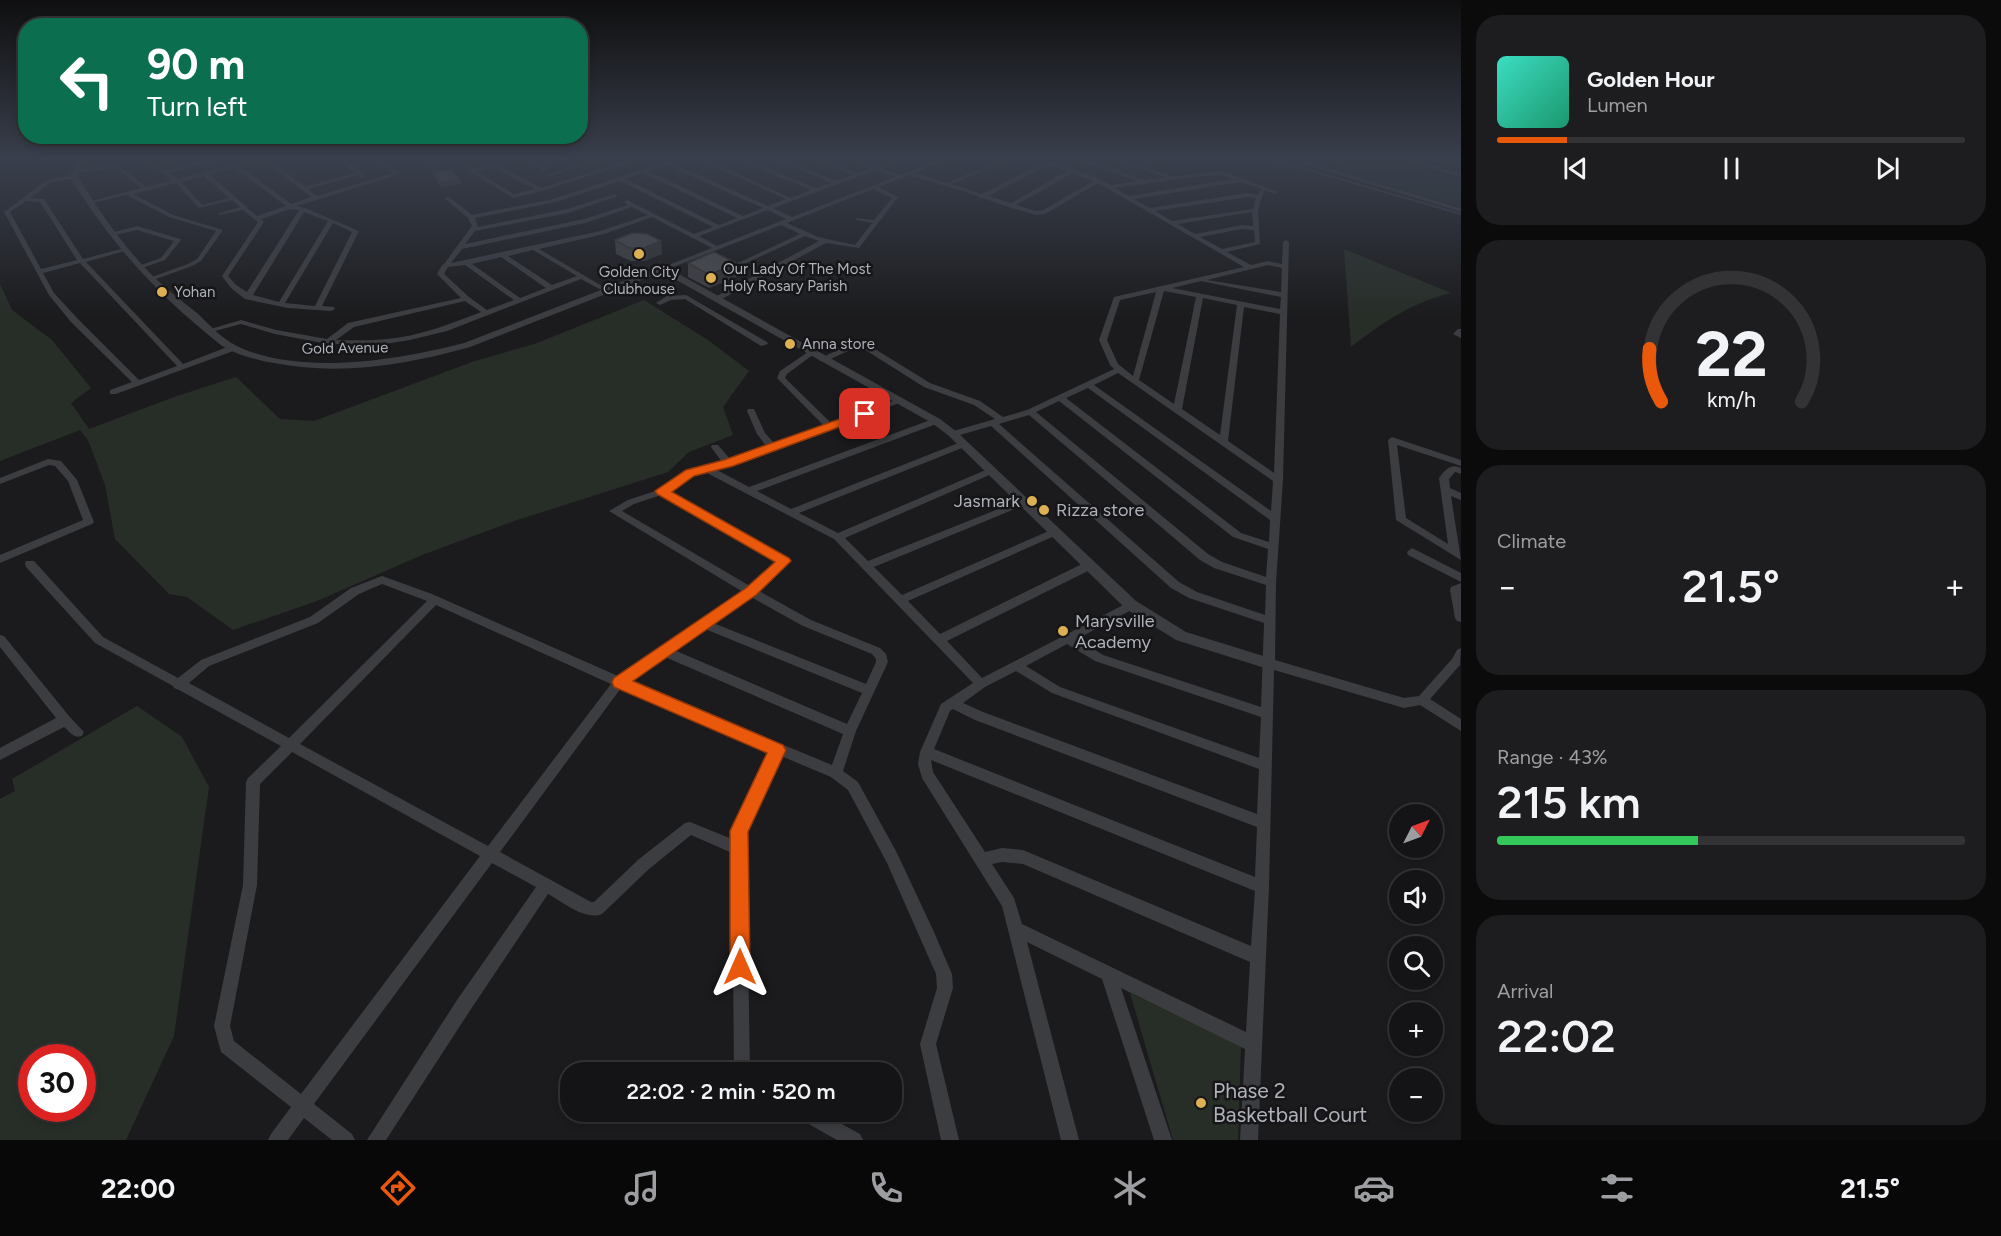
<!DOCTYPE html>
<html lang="en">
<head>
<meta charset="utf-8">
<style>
	:root { --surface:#141416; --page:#1d1d1f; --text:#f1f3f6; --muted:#9d9ea1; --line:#333335; --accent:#ea580c }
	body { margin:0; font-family:Figtree,sans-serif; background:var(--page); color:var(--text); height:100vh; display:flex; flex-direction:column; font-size:22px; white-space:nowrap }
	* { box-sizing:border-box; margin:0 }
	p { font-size:20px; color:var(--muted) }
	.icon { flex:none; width:33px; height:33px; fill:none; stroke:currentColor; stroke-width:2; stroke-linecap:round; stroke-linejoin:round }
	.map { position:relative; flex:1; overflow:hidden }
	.details { display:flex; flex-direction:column; gap:15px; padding:15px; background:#0b0b0c; width:540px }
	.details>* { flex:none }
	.hud { position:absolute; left:18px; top:18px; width:570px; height:126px; border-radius:24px; box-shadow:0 3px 9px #0003,0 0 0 2px var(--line); background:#0b6e4f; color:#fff; overflow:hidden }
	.needle { width:39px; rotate:48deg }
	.fabs { position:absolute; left:1389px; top:804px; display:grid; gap:12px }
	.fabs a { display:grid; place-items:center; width:54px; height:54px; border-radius:50%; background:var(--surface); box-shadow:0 3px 9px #0003,0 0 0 2px var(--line); font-size:30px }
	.speed { position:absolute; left:18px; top:1044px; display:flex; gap:12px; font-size:30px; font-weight:700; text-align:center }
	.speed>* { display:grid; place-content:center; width:78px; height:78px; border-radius:50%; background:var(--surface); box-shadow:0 3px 9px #0003,0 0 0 2px var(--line); line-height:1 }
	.speed .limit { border:9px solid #d22; background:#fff; color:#111 }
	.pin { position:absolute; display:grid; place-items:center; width:51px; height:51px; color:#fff; margin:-26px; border-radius:12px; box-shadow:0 3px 9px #0006 }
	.me { position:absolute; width:66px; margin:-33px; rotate:0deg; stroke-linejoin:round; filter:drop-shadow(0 0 4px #0008) }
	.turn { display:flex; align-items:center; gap:21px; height:126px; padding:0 30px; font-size:27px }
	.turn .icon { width:78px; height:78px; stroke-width:2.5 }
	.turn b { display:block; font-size:42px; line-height:51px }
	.big { font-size:45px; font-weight:600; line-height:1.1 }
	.details .card { flex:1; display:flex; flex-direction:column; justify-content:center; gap:9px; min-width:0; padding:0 21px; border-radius:24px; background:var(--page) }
	.details .dial { align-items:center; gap:0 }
	.dial svg { height:156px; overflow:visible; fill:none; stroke:var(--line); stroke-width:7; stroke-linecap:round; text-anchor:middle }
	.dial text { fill:var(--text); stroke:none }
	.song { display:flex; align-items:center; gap:18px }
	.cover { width:72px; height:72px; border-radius:9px; background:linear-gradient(135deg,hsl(170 70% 55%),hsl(160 70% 35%)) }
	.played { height:6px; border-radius:3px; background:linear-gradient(90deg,var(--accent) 15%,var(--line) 15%) }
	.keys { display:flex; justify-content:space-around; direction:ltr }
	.heat { display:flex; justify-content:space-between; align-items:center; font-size:33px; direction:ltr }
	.charge { height:9px; border-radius:4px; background:linear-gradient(90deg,#34c759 43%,var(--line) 0) }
	.trip { position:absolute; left:560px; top:1062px; width:342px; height:60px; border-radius:24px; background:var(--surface); box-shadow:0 3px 9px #0003,0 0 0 2px var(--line); font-weight:600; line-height:60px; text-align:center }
	.tab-bar { display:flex; height:96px; justify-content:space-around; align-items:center; background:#080809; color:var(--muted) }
	.tab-bar .icon { width:42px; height:42px }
	.tab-bar .selected { color:var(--accent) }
	.tab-bar b { font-size:27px; color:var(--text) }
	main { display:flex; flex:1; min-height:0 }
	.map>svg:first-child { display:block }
</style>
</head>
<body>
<main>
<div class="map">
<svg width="1461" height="1140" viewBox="0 0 1461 1140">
	<rect width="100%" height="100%" fill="#1b1b1d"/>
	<g fill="#272e28" fill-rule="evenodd">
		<path d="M1339,158C1381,158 1420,168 1461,180V207L1346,173Z"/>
		<path d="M1344,249L1451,293C1413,302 1381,323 1351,347Z"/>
		<polygon points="0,284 12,310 52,340 91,388 71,403 89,429 174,397 236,377 280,419 314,421 472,362 537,343 644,300 708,340 749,371 723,407 733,435 689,452 668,472 514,521 422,555 317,601 233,630 187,597 169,594 115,539 105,485 88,440 80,430 0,461"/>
		<path d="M137,706L182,737L209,787L174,1036L126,1140H0V799L15,791L12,779ZM32,1058H82V1108H32Z"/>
		<polygon points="1130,993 1241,1046 1238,1140 1173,1140"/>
	</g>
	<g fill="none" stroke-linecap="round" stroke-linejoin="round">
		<polyline stroke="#363d44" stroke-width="2" points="1267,158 1461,214"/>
		<g fill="#3c3d41" fill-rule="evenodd">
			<path d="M142,158H148L155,163L173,158H183L158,165L165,170L214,158H225L169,173L178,179L258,158H268L305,187L355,173L339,158H345L365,176L362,178L358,175L308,189L317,196L393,173L376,158H382L400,174L297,206L305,208L359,231L322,306L334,307L335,309L331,311L288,308L245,299L231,288L222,276L258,222L243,210L219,215V213L240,207L232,200L199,208L176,183L133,194L173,215L223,230L201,261L192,266L153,280H149V278L188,264L197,259L216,231L169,217L127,195L88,204V202L141,188L116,168L76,173L73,171L74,170L117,164L146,187L172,180ZM263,160L311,197L291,204L240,166ZM235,168L286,206L257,216L209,174ZM204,176L229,198L202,205L181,182ZM290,209L299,210L247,292L236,285L228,276L264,222L261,219ZM304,212L328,221L279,302L253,295ZM333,223L352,232L315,306L285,303Z"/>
			<polygon points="421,158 427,158 436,166 431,167"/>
			<path d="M462,158H467L474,169L498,165L541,188L636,158H645L542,191L513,198L470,172ZM495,168L535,189L514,194L477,172Z"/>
			<polygon points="522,158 529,158 545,166 546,170 541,171 540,168"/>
			<polygon points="597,158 606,158 551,176 546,175"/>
			<path d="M653,158H660L768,206L786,199L695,158H703L791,198L811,190L734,158H742L816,188L831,183L772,158H780L836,181L852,175L810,158H818L857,173L871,168L848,158H856L876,166L896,158H904L881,168L900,175L942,158H950L915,173L947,183L1006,158H1014L952,184L982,194L1043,163L1031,158H1040L1095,177L1110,185L1138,181L1069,158H1078L1145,180L1165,177L1108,158C1117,158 1129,165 1136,164C1145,163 1151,158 1160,158L1141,166L1169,175V177L1222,171L1278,192L1275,194L1264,190L1258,210L1260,244L1227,252L1251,265L1268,261L1282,264L1283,242L1286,240L1289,242L1283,480L1276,583L1275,660L1404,698L1419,696L1452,659L1457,650L1461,648L1460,665L1430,699L1461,719V731L1420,705L1404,708L1274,670L1269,887L1258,1140H1240L1245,1049L1121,988L1172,1140H1154L1102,979L1027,942L1079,1140H1061L1002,906L922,778L918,764L920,752L941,704L973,683L834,539L705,472L683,481L670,492L788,558L789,561L759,591L811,620L880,648L886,654L888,662L856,731L843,771L858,782L897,853L934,932L952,974L953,988L936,1044L959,1140H941L920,1044L937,988L936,974L887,863L848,790L831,777L781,756L746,831L750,1072H734L732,853L691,835L649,869L602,914C585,921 563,902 548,894L469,1012L386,1140H367L457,1000L536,887L492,863L314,1104L352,1134L355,1140H332L304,1118L288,1140H268L271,1134L291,1107L221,1052L214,1026L243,885L246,782L248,778L281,746L179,690L174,688L173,686L95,643L26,567L25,564L26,561H34L103,637L178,678L201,660L310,617L351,588L382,576L432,594L618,676L743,592L609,511L628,500L667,487L677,477L693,469L722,462L711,447L712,445H718L730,459L766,446L757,434L747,411L748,409H754L765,433L774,443L824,426L777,378L780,371L811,350H814V354L787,374L785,378L831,423L898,399H904L905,401L731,465L715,469L749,487L933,419H939V423L757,491L791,509L961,442H967V446L799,513L838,533L988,469H994L996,471L994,473L845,538L868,561L1021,500H1027L1029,502L1027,504L874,567L902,595L1051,530H1059L1060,532L1059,534L908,601L940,634L1086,562H1094L1095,565L1094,568L947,641L982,678L1131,601L1135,602L1136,605L1135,608L1077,639L1103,655L1261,707L1264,623L1189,598L1171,588L991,426L953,437L950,436V432L995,419L974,405L924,387L859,346L826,361H820L819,359L856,341H862L930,383L980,401L1003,417L1027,410L1114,369L1110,365L1099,340L1114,297L1244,267L1098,183L1045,214L1036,215L1008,207L983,198H979L978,196L910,175L878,187L898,197L859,248L826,243L718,301H715V297L819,241L805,236L742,265H738V263L800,234L781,225L663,271L660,269L661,268L712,248L652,217L604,234L539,249L609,290V292H605L581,279L447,331L410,340L385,344H328L275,334L241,324L211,332L207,330L241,320L276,330L327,339L348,323L461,298L437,274L442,265L444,264L472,226L468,218L445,199V197H449L472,215L553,199L662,163ZM666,165L763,208L743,216L648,171ZM1048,165L1067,171L1011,203L988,196ZM876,170L895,177L792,217L773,208ZM643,173L737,218L719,225L625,179ZM1073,173L1094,181L1043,210L1036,211L1016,205ZM1221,175L1234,179L1129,196L1115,188L1200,176ZM620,181L713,227L694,234L627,200L624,202L628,205L584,219L465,244L475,231L568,213L618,196L615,194L567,209L478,227L475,218L556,202ZM1241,182L1262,189L1260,190L1258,195L1248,193L1150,208L1134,199ZM873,189L892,198L874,220L856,218V220L872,223L855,245L818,237L787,223ZM1248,197L1256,198L1253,209L1172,221L1155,211ZM632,207L648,215L600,231L451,263L462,249L585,223ZM768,210L786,219L717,246L699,236ZM1252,212L1253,226L1242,225L1195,234L1178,224ZM1242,229L1254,230L1255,242L1222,249L1200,237ZM533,250L577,276L552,285L508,256ZM501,257L546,288L520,298L472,264ZM465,265L514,300L487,310L469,297L444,274L448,267ZM1268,265L1282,268L1281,292L1207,280ZM1201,281L1281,297L1280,309L1172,288ZM1164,291L1196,297L1174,404L1139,380ZM1156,292L1133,376L1118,364L1107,340L1120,300ZM1203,298L1237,305L1220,435L1182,409ZM465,301L481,312C450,324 420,336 387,339C370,341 353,340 336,340L354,327ZM1244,307L1280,314L1274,473L1228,441ZM1118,373L1273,481L1271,511L1094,385ZM1088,388L1270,520L1269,542L1241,533L1066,398ZM1059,401L1233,537L1268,549L1266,577L1222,562L1208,554L1036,412ZM1029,415L1200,560L1214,568L1266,585L1265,615L1197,592L1179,582L999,424ZM661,495L777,562L750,586L622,511L634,504ZM382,584L427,601L289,738L189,683L209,666L318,623L359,594ZM751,597L803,626L872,654L876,659V662L866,684L713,623ZM436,605L611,684L488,846L300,744ZM705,629L862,693L847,724L674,650ZM1067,644L1095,661L1261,717L1259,758L1060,687L1026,666ZM665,657L843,734L832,765L629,681ZM1016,671L1052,693L1259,769L1257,814L983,712L963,703L985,687ZM621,688L770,751L732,831V839L690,822L685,823L639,859L594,902H591L500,852ZM953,709L975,720L1257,827L1255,877L934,749L950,711ZM292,752L480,856L301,1094L234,1041L230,1026L257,885L260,784ZM931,760L1255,891L1251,946L1023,850L1002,848L985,852L933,772ZM1002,862L1023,864L1250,962L1246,1032L1022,924L1014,898L992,864Z"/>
			<polygon points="1284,158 1293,158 1461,208 1461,212"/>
			<polygon points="1392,158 1402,158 1461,173 1461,177"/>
			<polygon points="1422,158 1453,160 1456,162 1453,164 1421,162 1418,160"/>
			<path d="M74,175L77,177L76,178L51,182L30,198L44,199L83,259L125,248L128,250L86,262L183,364L230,346H236V350L116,394H110V390L132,382L71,322L49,295L4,212L47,180ZM26,201L40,202L77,260L41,269L10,212ZM80,263L177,366L139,380L77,318L54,293L43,273Z"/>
			<polygon points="137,226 180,239 181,240 165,260 142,268 138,268 138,266 161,258 174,241 137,230 114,235 111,233"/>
			<polygon points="686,295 767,342 768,344 761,346 685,299 671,300 660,305 656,303 667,296"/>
			<polygon points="1458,329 1461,329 1461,338 1453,334"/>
			<path d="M1392,437L1461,460V466L1397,445L1406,518L1448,544L1439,478C1445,470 1451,463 1461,468V474L1455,472L1449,479L1450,488L1461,493V500L1451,496L1461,560L1396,520L1388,440Z"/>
			<polygon points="48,459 61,461 77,480 94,522 92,524 0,563 0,555 83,520 68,481 55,466 49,465 0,484 0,478"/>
			<polygon points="1412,548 1461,573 1461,582 1408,555 1407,552"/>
			<polygon points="1461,583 1461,622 1457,621 1455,618 1450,590 1451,587"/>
			<path d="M0,635L4,636L69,716L84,732L82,736C74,739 70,732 64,727L0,760V748L56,718L0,647Z"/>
			<polygon points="795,1112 820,1112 860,1134 863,1140 837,1140 798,1118"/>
		</g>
		<path fill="#3c3d41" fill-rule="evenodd" d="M77,158H84L78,177C100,212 123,246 152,275C166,289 182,301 197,313C209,324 221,338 235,345C298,377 399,360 464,343L660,267H666L940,419L957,432L1136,601L1186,632L1273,659L1275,663L1273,667L1268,669L1176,640L1126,609L949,436L932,423L662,272L470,347C406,365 341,376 274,363C257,360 237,355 222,346C158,295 113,247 70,177Z"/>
	</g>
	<g fill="#404043">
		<polygon points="433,172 461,184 441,187 434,176"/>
		<polygon points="615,240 661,241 662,254 644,261 631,261 616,254"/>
		<polygon points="688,263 736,263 736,277 709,288 688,277"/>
	</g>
	<g fill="#343437">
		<polygon points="460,179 461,184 441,187 440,183"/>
		<polygon points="661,241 662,254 644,261 643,248"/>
		<polygon points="736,263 736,277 709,288 709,275"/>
	</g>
	<g fill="#4a4b4e" stroke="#343437" stroke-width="1.5">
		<polygon points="451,169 460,179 440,183 433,172"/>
		<polygon points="633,233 647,234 661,241 643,248 629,248 615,240"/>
		<polygon points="714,252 736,263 709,275 688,263"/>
	</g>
	<linearGradient id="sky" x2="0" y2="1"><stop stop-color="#0f0f10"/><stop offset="0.5" stop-color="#393f4c"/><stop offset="1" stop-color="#393f4c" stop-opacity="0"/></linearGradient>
	<rect width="1461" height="318" fill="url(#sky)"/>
	<polygon fill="#ea580c" stroke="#983908" stroke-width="1.5" points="865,410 871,414 869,416 733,466 694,476 672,492 789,558 791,561 756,595 633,681 783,745 786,750 748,832 750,967 747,974 740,977 733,974 730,967 730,831 767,753 614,687 612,682 614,678 746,588 775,562 657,494 655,491 686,470 724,460"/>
	<g fill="#dcb053" stroke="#161618" stroke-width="2">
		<circle cx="639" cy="254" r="6"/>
		<circle cx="711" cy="278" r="6"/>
		<circle cx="162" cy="292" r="6"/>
		<circle cx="790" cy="344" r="6"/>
		<circle cx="1032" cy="501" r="6"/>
		<circle cx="1044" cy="510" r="6"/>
		<circle cx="1063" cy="631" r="6"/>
		<circle cx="1201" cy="1103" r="6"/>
	</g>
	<g text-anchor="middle" stroke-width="5" stroke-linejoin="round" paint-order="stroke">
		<g font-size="15" fill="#afb2ba" stroke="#161618" text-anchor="start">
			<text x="723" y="274">Our Lady Of The Most<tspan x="723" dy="17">Holy Rosary Parish</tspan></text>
			<text x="639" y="277" text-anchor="middle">Golden City<tspan x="639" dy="17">Clubhouse</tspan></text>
			<text x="174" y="297">Yohan</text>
			<text x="802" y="349">Anna store</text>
		</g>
		<g font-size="15" fill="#afb2ba" stroke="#161618">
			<text transform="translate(345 348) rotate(-1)" y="5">Gold Avenue</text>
		</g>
		<g font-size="18" fill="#afb2ba" stroke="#161618" text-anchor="start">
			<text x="1020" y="507" text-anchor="end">Jasmark</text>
			<text x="1056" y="516">Rizza store</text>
			<text x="1075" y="627">Marysville<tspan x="1075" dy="21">Academy</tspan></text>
		</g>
		<g font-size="21" fill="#afb2ba" stroke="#161618" text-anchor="start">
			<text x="1213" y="1098">Phase 2<tspan x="1213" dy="24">Basketball Court</tspan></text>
		</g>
	</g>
</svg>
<div class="fabs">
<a><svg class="needle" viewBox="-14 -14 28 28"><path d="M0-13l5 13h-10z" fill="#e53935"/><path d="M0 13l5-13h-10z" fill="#9d9ea1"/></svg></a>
<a><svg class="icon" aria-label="sound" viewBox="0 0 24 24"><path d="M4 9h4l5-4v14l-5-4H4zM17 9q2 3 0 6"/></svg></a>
<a><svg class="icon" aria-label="search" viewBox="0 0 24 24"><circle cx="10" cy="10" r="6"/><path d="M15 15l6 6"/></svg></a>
<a>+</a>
<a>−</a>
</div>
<div class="speed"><div class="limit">30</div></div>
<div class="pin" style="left:865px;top:414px;background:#d93025"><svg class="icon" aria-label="arrive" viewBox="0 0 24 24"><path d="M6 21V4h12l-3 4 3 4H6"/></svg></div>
<svg class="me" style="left:740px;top:967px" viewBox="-20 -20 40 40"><path d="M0-17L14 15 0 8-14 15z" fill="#ea580c" stroke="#fff" stroke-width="4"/></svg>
<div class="trip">22:02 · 2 min · 520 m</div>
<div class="hud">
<div class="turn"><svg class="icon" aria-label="left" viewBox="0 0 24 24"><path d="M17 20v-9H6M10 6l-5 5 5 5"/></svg><div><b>90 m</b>Turn left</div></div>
</div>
</div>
<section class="details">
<div class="card">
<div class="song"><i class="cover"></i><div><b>Golden Hour</b><p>Lumen</p></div></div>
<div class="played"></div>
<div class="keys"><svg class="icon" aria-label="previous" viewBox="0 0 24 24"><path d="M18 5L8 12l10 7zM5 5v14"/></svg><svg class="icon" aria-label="pause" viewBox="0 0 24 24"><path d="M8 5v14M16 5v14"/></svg><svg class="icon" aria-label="next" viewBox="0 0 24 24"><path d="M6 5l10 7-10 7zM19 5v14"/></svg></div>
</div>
<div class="card dial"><svg viewBox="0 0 100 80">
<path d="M14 69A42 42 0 1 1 86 69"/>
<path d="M14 69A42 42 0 0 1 8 42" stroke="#ea580c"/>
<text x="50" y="56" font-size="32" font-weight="700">22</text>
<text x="50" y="72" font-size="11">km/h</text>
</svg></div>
<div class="card"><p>Climate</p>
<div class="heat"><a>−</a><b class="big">21.5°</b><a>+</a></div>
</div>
<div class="card"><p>Range · 43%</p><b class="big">215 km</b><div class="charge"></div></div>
<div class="card"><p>Arrival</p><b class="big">22:02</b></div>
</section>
</main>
<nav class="tab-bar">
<b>22:00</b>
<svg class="icon selected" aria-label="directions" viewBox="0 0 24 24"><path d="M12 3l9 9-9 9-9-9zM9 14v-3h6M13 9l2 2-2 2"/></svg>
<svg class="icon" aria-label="music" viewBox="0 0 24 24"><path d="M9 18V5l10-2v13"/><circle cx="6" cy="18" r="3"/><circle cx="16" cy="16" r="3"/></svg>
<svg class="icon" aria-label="phone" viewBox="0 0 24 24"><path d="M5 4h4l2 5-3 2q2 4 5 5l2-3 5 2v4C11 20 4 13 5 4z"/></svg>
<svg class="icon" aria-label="climate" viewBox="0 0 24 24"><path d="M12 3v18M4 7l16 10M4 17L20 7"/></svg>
<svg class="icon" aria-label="car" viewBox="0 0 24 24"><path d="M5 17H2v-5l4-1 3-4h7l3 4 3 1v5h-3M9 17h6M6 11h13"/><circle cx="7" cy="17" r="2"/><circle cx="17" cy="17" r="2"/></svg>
<svg class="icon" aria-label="filters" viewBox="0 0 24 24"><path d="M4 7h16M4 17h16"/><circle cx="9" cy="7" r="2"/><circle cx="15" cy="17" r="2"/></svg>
<b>21.5°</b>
</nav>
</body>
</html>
